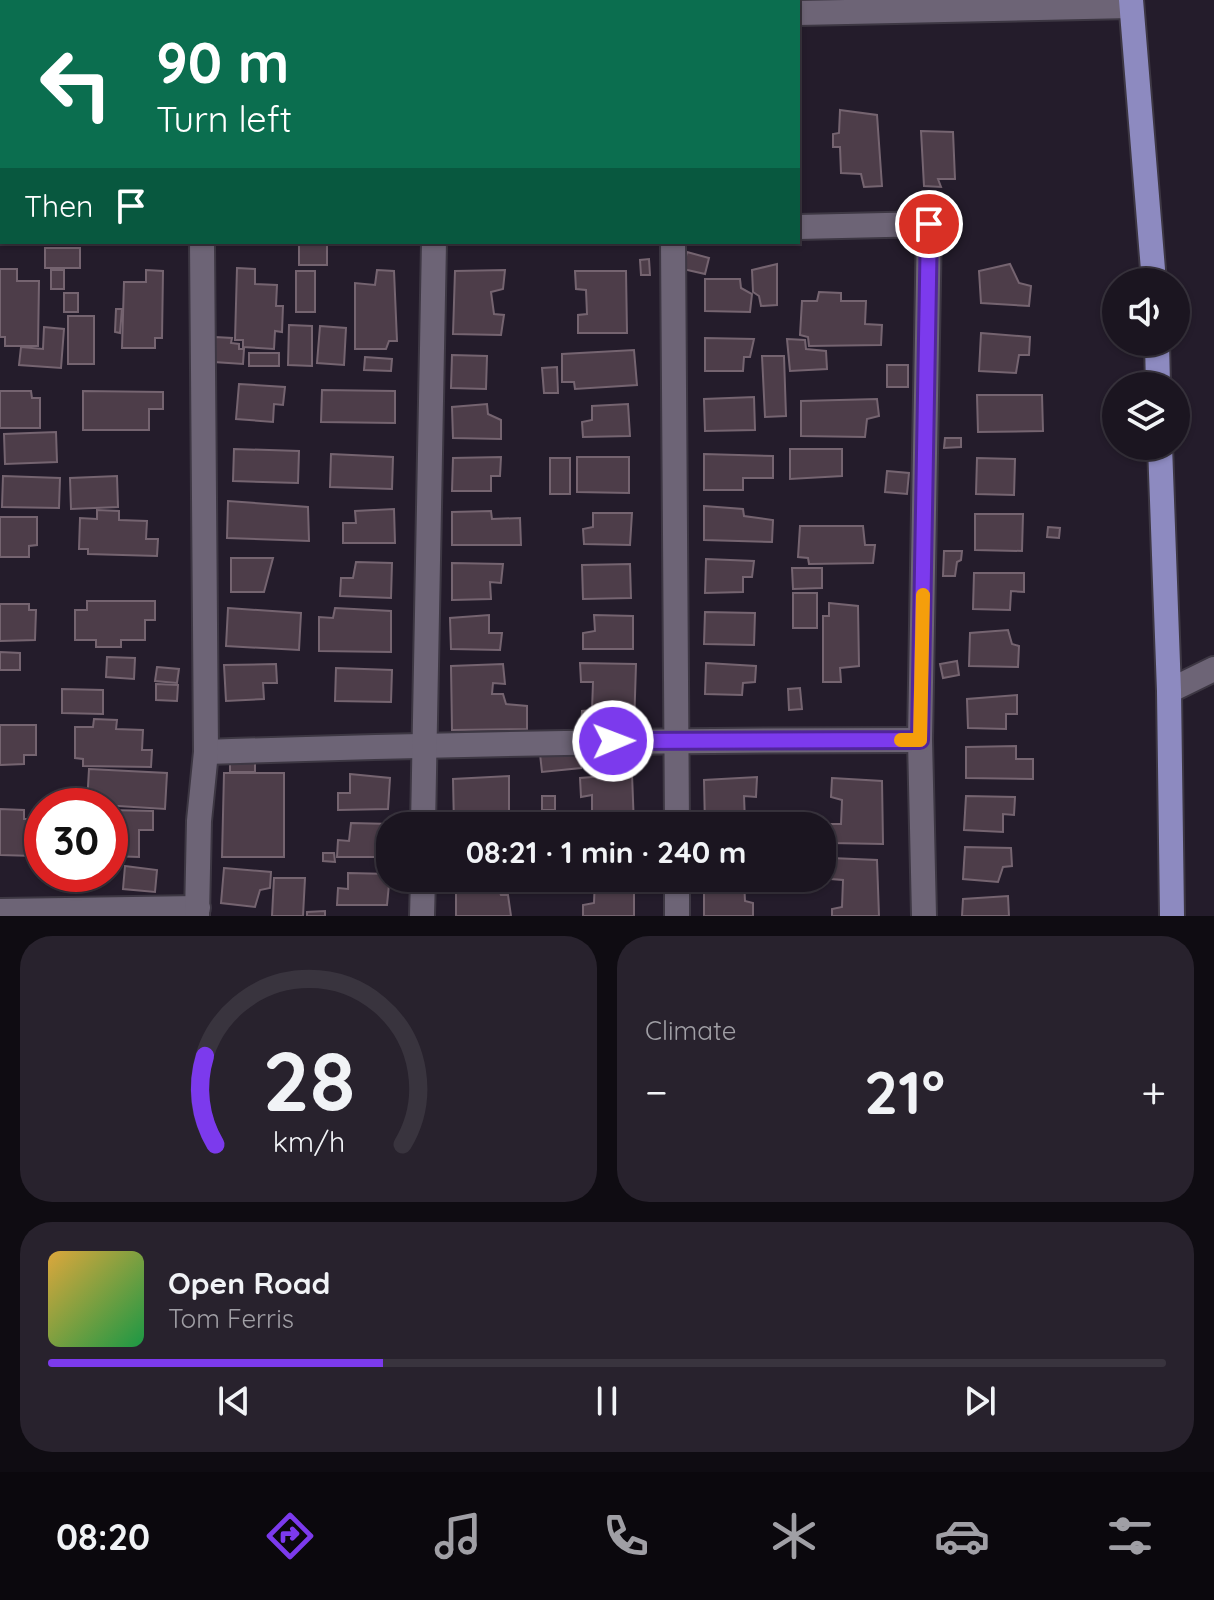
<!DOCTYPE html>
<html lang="en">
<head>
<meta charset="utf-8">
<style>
	:root { --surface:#1b1520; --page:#28222d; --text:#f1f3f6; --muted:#a09fa5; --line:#39343e; --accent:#7c3aed }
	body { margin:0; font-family:Quicksand,sans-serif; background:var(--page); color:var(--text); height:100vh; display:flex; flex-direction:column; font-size:30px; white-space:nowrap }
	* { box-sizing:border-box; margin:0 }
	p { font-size:26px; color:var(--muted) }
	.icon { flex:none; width:44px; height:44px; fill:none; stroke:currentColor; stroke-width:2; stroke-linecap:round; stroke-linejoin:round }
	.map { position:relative; height:916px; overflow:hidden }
	.drawer { display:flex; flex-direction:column; gap:20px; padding:20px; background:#0f0c12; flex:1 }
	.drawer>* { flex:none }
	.top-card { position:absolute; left:0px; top:0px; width:800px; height:244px; box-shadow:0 2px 6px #0004,0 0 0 2px var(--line); background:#0b6e4f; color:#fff; overflow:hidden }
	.fabs { position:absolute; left:1102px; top:268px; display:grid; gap:16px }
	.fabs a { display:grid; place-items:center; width:88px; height:88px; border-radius:50%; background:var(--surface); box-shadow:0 2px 6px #0004,0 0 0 2px var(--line); font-size:40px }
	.speed { position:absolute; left:24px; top:788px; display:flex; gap:16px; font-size:40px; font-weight:700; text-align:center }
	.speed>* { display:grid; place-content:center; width:104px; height:104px; border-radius:50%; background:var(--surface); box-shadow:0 2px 6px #0004,0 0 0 2px var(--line); line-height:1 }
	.speed .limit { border:12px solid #d22; background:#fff; color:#111 }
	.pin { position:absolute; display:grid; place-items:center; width:68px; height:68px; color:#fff; margin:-34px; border:4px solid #fff; border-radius:50%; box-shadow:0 2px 8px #0007 }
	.me { position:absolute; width:88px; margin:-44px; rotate:89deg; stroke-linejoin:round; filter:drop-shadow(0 0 6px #0008) }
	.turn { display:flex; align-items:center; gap:28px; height:168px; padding:0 24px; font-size:36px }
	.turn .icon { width:104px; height:104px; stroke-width:2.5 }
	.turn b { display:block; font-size:56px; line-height:68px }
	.then { display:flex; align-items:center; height:76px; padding:0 24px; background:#0003; gap:16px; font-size:30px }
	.big { font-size:60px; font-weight:700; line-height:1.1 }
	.drawer .widget { flex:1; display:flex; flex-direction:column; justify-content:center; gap:12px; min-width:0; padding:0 28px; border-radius:32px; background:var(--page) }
	.drawer .dial { align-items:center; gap:0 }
	.dial svg { height:208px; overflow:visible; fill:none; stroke:var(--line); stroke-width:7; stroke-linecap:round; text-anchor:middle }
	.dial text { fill:var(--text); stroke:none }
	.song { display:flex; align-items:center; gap:24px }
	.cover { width:96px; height:96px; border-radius:12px; background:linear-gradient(135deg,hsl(40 70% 55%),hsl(140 70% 35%)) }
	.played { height:8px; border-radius:4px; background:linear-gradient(90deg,var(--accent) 30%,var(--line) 30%) }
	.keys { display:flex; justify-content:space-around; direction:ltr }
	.heat { display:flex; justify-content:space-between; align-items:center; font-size:44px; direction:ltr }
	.drawer .tiles { flex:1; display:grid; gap:20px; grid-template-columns:1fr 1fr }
	.widget:last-child { grid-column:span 2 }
	.trip { position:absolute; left:376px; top:812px; width:460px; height:80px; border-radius:32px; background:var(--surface); box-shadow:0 2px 6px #0004,0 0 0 2px var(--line); font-weight:700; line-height:80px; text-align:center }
	.menu { display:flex; height:128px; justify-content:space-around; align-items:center; background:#0b080d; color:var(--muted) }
	.menu .icon { width:56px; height:56px }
	.menu .on { color:var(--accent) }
	.menu b { font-size:36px; color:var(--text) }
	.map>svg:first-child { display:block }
</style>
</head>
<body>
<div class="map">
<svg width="1214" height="916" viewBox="0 0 1214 916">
	<rect width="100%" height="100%" fill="#241c2b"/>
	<g fill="#4d3d49" stroke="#756470" stroke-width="2">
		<polygon points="840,110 877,115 882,186 864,187 861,174 841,173 840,147 833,147 833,134 839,133"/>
		<polygon points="921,131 953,132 955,179 938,179 941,187 924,186"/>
		<rect x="299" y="245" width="28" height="20"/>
		<rect x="45" y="248" width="35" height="20"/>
		<polygon points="687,252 709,258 705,274 683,269"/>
		<polygon points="649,259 650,275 641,275 640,260"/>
		<polygon points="777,264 777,305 761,306 759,296 753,292 752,270"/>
		<polygon points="1010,264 1019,283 1031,286 1029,306 981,303 979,271"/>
		<polygon points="237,268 255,269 255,284 277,285 276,306 283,306 282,332 275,331 274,349 243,347 243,340 235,340"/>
		<polygon points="0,269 17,269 17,281 39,281 38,346 5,346 5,337 0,337"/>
		<rect x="51" y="270" width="13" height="19"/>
		<polygon points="146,270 163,271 162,338 155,338 155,348 122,348 124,282 146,282"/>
		<polygon points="377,270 394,271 397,341 389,341 386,349 355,349 355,283 375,285"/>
		<polygon points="505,270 503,289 491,292 494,314 504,315 501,335 453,334 455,271"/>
		<rect x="296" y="271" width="19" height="41"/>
		<polygon points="575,271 626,271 627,333 578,333 578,315 587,314 586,290 576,289"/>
		<polygon points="705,279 740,279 741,288 752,294 750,312 705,311"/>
		<polygon points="819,292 841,293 841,301 866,301 865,324 882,325 881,345 809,346 808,337 800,335 802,301 817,301"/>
		<rect x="64" y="293" width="14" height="19"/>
		<polygon points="116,309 122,309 120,333 115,332"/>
		<rect x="68" y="316" width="26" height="48"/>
		<polygon points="289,325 312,326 312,366 288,365"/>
		<polygon points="320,326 346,328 344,365 317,363"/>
		<polygon points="44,327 64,329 61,368 19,365 21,347 43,349"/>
		<polygon points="981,333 1030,337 1029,355 1019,355 1016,373 979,371"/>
		<polygon points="215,337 232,338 231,343 239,344 239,349 244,349 243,364 214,362"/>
		<polygon points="705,338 754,339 750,357 744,357 743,371 705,371"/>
		<polygon points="787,339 805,340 806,349 826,351 827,369 790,371"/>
		<polygon points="634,350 637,385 575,389 574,382 562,382 562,354"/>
		<rect x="249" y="353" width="30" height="13"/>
		<polygon points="452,355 487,356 486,389 451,388"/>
		<polygon points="762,356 784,356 786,416 765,417"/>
		<polygon points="365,357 392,359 391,371 364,370"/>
		<rect x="887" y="365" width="21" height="22"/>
		<polygon points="557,367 558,393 544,393 542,368"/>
		<polygon points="239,384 285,387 283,405 274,404 273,422 236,419"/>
		<polygon points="322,390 395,391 395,423 321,422"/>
		<polygon points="0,391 31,391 32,398 40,398 40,428 0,428"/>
		<polygon points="83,391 163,392 163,409 149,409 149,430 83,430"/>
		<polygon points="977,395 1042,395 1043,431 978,432"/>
		<polygon points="754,397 755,430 705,431 704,399"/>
		<polygon points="877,399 879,416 867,419 865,437 801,436 801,401"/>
		<polygon points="487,404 488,414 501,420 501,439 453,438 452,407"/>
		<polygon points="628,404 630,436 583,437 582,422 592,420 592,406"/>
		<polygon points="56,432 57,462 5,464 4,434"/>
		<polygon points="945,438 961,438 961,447 944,448"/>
		<polygon points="234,449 299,451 298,483 233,481"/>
		<polygon points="790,449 842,449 842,476 790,479"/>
		<polygon points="331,454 393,457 392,489 330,487"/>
		<polygon points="704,454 773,456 773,478 743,478 743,490 704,490"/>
		<polygon points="501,457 500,476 491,476 491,491 452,491 453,458"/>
		<polygon points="577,457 629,457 629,493 577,492"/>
		<rect x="550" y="458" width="20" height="36"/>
		<polygon points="977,458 1015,459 1014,495 976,494"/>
		<polygon points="887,471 909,473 907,494 885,492"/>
		<polygon points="3,476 60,478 59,508 2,507"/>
		<polygon points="117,476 118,507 71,509 70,478"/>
		<polygon points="228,501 308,507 309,541 227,538"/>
		<polygon points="704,506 743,509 744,516 773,520 772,542 704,540"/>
		<polygon points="394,509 395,543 343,543 343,523 356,523 355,511"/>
		<polygon points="97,510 119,511 119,520 147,521 146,539 158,539 157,556 88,554 88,549 79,549 80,518 97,519"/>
		<polygon points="491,511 492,519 520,518 521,545 452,545 452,512"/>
		<polygon points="593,513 632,513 630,545 584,544 583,529 593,527"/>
		<polygon points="975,514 1023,514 1022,551 975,550"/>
		<polygon points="0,517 37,517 37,545 29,546 29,557 0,557"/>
		<polygon points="800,526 863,526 865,545 875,545 873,563 809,564 808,558 798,557"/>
		<polygon points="1048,527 1060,528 1059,538 1047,537"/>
		<polygon points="944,551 962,551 961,560 957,562 955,576 943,576"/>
		<polygon points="231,558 273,558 264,592 231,592"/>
		<polygon points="706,559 754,561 752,577 743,577 743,592 705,593"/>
		<polygon points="356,562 392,563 391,598 340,596 341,578 353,578"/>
		<polygon points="452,563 503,564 501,583 490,582 491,599 452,600"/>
		<polygon points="630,564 631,598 583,599 582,565"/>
		<polygon points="792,568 822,568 822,588 793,589"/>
		<polygon points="974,573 1024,573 1024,592 1011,591 1010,610 973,609"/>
		<rect x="793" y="593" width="24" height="35"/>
		<polygon points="87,601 155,601 155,620 145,620 145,640 121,640 121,647 96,647 96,640 75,640 75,610 87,610"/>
		<polygon points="829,603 858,606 859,666 840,668 841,682 823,682 823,616 829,616"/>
		<polygon points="0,604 29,604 29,610 36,610 35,640 0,641"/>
		<polygon points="228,608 301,613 299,650 226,646"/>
		<polygon points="335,608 391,611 391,652 319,651 319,617 333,618"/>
		<polygon points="705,612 755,613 754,645 704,644"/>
		<polygon points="489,615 489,633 502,633 500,650 451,649 450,618"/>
		<polygon points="594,615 633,616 633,649 583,649 583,633 595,631"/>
		<polygon points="1008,630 1012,644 1019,646 1018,667 969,666 970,633"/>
		<polygon points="0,652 20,653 20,670 0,670"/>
		<polygon points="107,657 135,658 134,679 106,677"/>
		<polygon points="957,661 959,675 943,678 940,664"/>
		<polygon points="580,663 636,664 634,728 581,729 582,711 592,710 593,682 581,682"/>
		<polygon points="706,663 756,666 755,682 743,683 742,695 705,694"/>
		<polygon points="276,664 277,683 263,683 264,699 226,701 224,665"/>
		<polygon points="503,664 505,684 493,683 492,694 503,694 506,704 527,706 527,729 452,730 451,666"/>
		<polygon points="157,667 179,669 177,683 155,681"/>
		<polygon points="336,668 392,670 391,702 335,701"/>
		<polygon points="156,684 178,685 177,701 156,700"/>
		<polygon points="800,688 802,709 789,710 788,689"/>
		<polygon points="62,689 103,690 103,714 62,713"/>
		<polygon points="1017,695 1017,714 1006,714 1006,729 968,728 967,699"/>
		<polygon points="94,719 117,720 116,729 143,730 142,750 152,750 151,767 83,766 83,759 75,758 75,727 93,727"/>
		<polygon points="0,725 36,725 36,755 24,755 24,764 0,765"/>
		<polygon points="1016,746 1016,759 1033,759 1033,779 966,778 966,747"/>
		<polygon points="629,748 628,770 607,769 606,749"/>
		<polygon points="580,750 581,768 542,772 540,754"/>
		<rect x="230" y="759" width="25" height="13"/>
		<polygon points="89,769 167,773 165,809 87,804"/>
		<polygon points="224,773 284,773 284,857 222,857"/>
		<polygon points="350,774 390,778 388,809 338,810 338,793 350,793"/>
		<polygon points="632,774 634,826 582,826 581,821 592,821 592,795 581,797 580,778"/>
		<polygon points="509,776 509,814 518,816 519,826 454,826 453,779"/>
		<polygon points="757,777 756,797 744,796 745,822 756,823 756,826 705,826 704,780"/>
		<polygon points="832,778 882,781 883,844 831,843 831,824 841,824 842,800 831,797"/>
		<rect x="542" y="796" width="13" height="14"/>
		<polygon points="966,796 1015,797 1014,815 1003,814 1003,832 964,830"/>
		<polygon points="0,809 24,810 24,819 36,819 35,856 0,855"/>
		<polygon points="110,810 153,811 153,830 139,830 139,857 110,856 111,865"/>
		<polygon points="351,823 391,824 388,857 337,857 338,840 349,841"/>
		<polygon points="965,847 1011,848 1012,866 1003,867 998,882 963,879"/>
		<polygon points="323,853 334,853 335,862 323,861"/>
		<polygon points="831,858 877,860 879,916 832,916 832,909 842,907 843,880 831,879"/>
		<polygon points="125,866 157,870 155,892 123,889"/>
		<polygon points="224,868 271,872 270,888 260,890 255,907 221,903"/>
		<polygon points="348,873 390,874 387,905 337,905 338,888 348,889"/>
		<polygon points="274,878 305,878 303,916 272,916"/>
		<polygon points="456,878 509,878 509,881 496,882 501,895 508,895 511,916 456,916"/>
		<polygon points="595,878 634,878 634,916 583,916 583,905 594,903"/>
		<polygon points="704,878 756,878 744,880 745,901 753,903 753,916 704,916"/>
		<polygon points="1008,896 1009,916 962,916 963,899"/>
		<polygon points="325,911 325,916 307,916 307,912"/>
	</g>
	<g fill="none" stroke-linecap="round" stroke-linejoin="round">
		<g stroke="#3d3743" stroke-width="28">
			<g id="street">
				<polyline points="798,13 1131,6"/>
				<polyline points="0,40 2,40"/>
				<polyline points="798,227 929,224 920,740 924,916"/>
				<polyline points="0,230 2,230"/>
				<polyline points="673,242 677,826"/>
				<polyline points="1169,691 1214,669"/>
				<path d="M206,752C444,744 682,740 920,740"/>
				<polyline points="423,826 434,242"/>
				<polyline points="0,911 198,908"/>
				<polyline points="197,916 199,821 206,752 202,242"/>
				<polyline points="422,916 423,878"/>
				<polyline points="677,916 677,878"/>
			</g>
		</g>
		<g stroke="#3d3743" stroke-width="28">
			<g id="primary">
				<polyline points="1131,0 1154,282"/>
				<polyline points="1157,342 1158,386"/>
				<polyline points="1160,446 1169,691 1172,916"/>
			</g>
		</g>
		<use href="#street" stroke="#6d6476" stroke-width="24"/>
		<use href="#primary" stroke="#8d8ac0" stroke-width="24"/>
	</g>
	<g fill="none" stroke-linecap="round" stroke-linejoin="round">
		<g stroke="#51269a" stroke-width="20">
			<polyline id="route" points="613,741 920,740 929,224"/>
		</g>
		<use href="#route" stroke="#7c3aed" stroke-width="14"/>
		<polyline stroke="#f59e0b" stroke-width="14" points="901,740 920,740 923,595"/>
	</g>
</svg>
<div class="fabs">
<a><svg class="icon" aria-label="sound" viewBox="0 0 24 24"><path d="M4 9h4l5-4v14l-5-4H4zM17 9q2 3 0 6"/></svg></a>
<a><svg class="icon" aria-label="layers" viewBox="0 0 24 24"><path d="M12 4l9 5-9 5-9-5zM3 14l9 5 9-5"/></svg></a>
</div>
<div class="speed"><div class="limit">30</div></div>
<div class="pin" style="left:929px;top:224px;background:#d93025"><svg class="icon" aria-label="arrive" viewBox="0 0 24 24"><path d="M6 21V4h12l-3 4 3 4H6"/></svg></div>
<svg class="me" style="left:613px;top:741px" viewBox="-20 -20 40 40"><circle r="17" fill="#7c3aed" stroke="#fff" stroke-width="3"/><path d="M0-11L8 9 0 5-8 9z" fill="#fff"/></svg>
<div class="trip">08:21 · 1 min · 240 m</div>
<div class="top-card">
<div class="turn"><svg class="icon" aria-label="left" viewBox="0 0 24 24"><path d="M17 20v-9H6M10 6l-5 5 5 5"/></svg><div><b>90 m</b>Turn left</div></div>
<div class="then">Then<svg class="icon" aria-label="arrive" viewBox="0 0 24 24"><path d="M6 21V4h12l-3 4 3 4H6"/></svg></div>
</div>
</div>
<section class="drawer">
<div class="tiles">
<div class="widget dial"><svg viewBox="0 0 100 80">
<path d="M14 69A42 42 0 1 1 86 69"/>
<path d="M14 69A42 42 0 0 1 10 35" stroke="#7c3aed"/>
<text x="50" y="56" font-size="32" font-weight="700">28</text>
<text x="50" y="72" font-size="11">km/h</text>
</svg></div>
<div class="widget"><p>Climate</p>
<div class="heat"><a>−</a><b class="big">21°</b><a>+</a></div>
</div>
<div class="widget">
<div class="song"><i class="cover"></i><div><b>Open Road</b><p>Tom Ferris</p></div></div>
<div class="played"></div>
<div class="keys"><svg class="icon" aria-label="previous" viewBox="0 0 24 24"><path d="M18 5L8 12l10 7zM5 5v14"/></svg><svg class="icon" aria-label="pause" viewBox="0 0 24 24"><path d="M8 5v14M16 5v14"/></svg><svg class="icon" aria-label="next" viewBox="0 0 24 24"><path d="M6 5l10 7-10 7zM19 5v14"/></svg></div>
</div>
</div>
</section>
<nav class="menu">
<b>08:20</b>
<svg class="icon on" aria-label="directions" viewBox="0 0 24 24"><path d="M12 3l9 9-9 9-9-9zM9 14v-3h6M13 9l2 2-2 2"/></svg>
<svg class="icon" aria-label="music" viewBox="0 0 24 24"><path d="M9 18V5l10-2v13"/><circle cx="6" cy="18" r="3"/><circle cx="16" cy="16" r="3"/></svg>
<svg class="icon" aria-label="phone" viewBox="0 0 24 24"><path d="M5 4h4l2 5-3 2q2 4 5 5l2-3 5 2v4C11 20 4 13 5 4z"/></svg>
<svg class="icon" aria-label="climate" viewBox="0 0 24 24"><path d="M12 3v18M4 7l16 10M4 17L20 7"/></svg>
<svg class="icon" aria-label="car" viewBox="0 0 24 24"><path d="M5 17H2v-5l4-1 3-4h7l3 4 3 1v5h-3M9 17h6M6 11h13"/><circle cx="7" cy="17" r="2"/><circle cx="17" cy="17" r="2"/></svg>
<svg class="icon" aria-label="filters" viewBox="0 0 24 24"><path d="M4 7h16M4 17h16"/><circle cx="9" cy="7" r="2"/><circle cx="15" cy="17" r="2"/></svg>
</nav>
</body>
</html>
